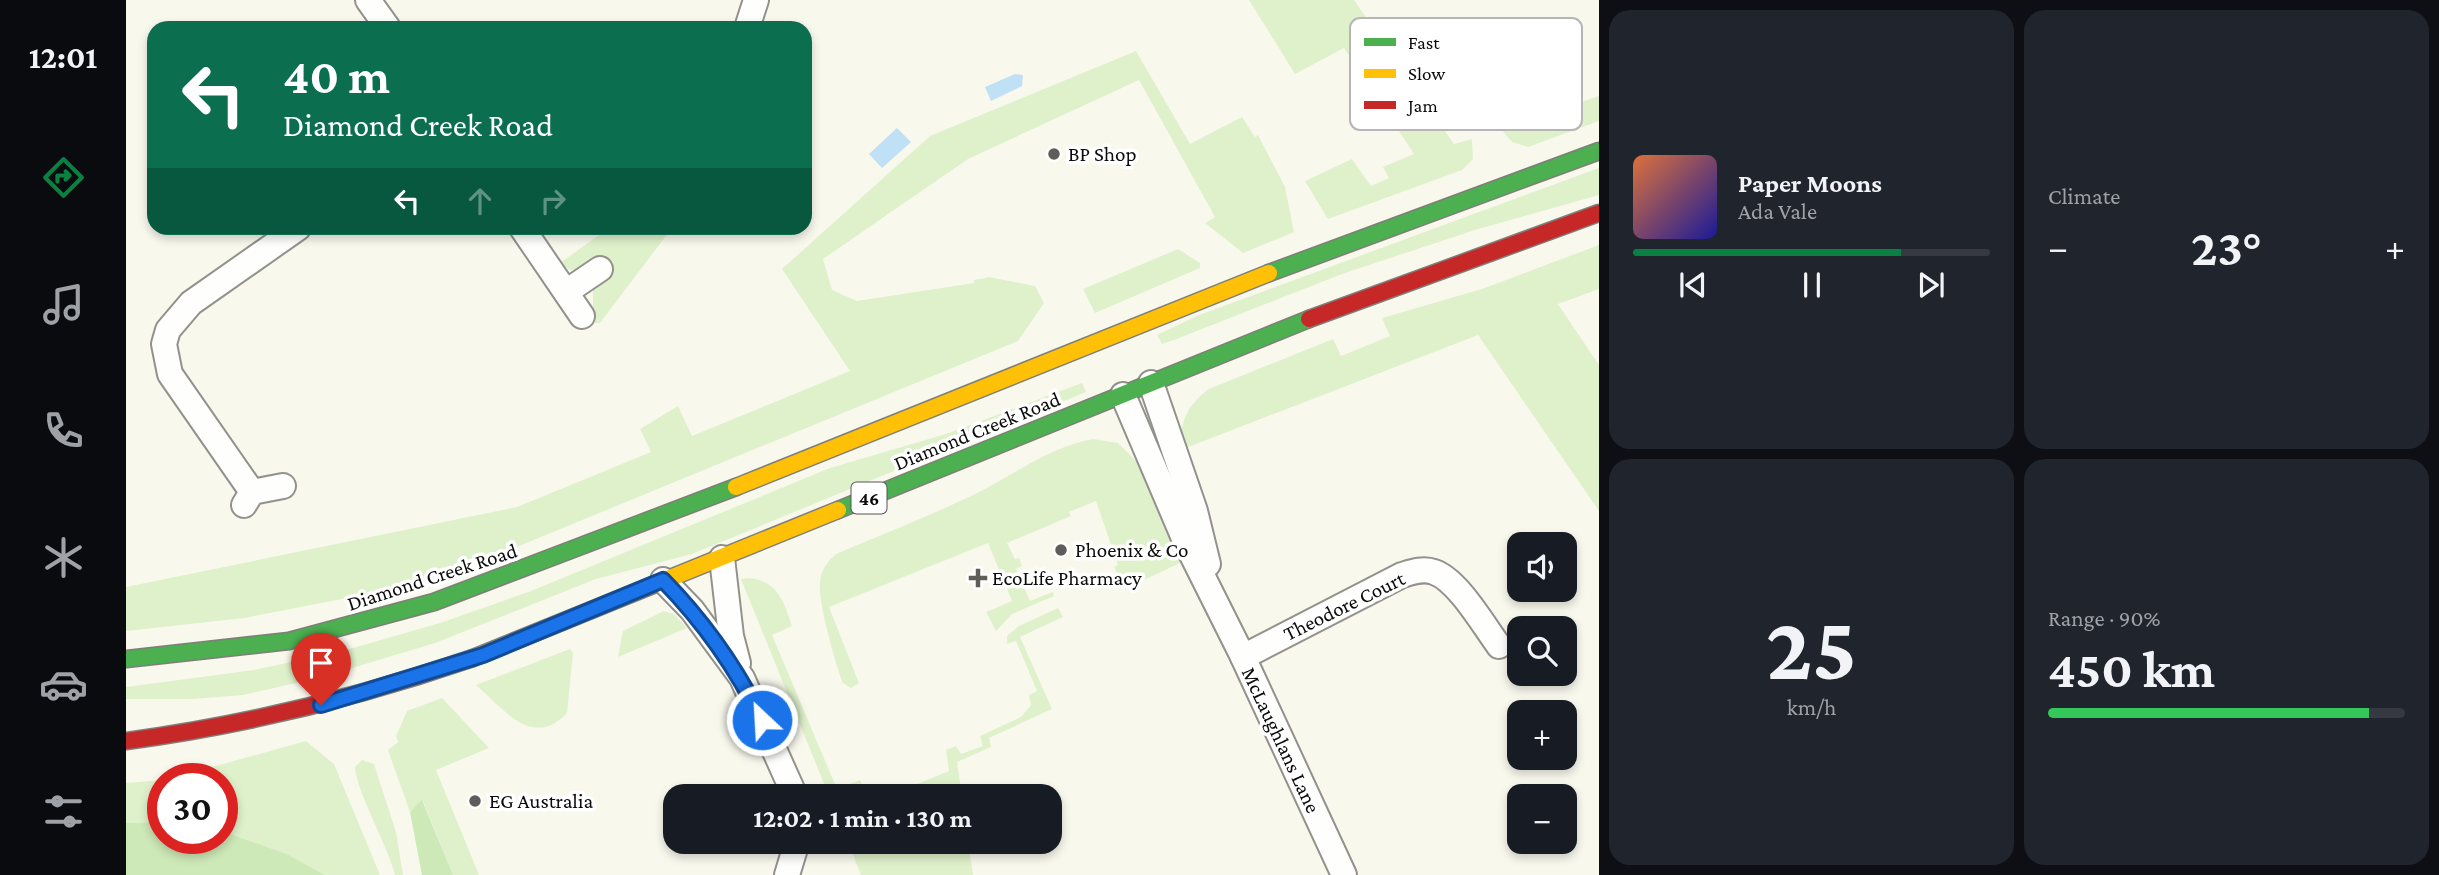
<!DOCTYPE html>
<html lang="en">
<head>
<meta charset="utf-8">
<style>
	:root { --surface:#171b24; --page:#20242c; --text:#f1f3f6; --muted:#9ea1a6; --line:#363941; --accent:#0b8043 }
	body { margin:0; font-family:"Crimson Pro",serif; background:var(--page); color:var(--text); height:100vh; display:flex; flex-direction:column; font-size:26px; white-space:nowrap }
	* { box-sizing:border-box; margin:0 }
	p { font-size:23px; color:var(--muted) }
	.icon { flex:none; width:38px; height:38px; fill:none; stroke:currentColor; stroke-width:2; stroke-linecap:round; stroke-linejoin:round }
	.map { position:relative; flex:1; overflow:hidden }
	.side { display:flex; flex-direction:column; gap:10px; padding:10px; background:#0d0f14; width:840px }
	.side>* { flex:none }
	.banner { position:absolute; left:21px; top:21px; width:665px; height:214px; border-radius:21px; box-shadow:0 4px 10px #0003; background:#0b6e4f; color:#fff; overflow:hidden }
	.buttons { position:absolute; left:1381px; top:532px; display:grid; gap:14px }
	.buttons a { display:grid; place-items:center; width:70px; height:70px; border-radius:14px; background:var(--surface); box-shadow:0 4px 10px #0003; font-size:35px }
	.speed { position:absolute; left:21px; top:763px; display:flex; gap:14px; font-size:35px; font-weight:700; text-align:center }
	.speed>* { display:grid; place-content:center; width:91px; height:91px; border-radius:50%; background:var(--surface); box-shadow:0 4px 10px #0003; line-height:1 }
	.speed .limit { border:10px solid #d22; background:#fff; color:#111 }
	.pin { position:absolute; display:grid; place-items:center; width:60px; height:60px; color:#fff; margin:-72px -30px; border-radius:50% 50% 50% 0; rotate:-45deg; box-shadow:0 0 7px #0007 }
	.pin .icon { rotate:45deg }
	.me { position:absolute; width:77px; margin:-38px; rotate:335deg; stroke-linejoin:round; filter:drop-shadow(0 0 5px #0008) }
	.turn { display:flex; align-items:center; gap:24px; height:147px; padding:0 21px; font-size:32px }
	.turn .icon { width:91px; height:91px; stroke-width:2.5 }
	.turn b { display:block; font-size:49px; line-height:60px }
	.lanes { display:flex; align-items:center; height:66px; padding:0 21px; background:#0003; justify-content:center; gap:35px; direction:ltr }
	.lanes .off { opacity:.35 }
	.big { font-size:52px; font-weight:700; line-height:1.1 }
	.side .tile { flex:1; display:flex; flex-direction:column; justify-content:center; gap:10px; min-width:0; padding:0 24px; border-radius:21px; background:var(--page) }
	.side .dial { align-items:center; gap:0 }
	.dial b { font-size:91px; line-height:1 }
	.song { display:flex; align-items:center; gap:21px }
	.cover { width:84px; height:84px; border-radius:10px; background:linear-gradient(135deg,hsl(20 70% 55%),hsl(240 70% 35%)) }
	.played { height:7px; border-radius:4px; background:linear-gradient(90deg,var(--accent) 75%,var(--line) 75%) }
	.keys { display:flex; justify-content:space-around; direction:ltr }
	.heat { display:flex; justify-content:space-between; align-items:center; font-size:38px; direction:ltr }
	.charge { height:10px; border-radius:5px; background:linear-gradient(90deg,#34c759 90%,var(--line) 0) }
	.side .tiles { flex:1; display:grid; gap:10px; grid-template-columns:repeat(2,1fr) }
	.trip { position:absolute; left:537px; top:784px; width:399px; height:70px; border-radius:21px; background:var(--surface); box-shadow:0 4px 10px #0003; font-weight:700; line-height:70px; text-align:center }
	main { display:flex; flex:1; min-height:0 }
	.dock { display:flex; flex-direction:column; width:126px; justify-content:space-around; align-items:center; background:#090b0e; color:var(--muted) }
	.dock .icon { width:49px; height:49px }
	.dock .current { color:var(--accent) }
	.dock b { font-size:32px; color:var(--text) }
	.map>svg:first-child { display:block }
</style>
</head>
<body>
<main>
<nav class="dock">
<b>12:01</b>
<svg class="icon current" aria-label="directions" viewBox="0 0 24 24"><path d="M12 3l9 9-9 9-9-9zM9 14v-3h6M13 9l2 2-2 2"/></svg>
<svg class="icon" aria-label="music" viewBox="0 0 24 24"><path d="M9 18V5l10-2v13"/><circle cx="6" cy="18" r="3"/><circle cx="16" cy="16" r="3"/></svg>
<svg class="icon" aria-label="phone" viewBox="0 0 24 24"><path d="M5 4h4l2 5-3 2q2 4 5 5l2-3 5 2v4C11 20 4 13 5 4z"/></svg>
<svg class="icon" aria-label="climate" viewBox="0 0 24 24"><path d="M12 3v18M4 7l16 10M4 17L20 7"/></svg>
<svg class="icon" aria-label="car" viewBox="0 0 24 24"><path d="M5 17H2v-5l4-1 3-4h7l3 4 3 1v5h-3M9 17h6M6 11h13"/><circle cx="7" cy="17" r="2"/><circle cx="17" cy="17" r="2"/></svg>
<svg class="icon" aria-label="filters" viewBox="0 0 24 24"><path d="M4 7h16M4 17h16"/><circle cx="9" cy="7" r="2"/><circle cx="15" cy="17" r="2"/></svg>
</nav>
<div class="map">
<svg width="1473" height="875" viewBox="0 0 1473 875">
	<rect width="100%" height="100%" fill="#f9f8ed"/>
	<g fill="#dff1cb">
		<polygon points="1123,0 1228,0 1328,144 1346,139 1347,159 1336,170 1202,219 1179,181 1226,159 1245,186 1263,178 1257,167 1288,154 1218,48 1169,74"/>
		<polygon points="1010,51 1064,144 1116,117 1129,137 1132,135 1159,187 1168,232 1117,253 1079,223 1089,217 1013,80 842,159 697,259 706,290 731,301 848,283 848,280 863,277 909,286 918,303 892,341 393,546 278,587 118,618 0,631 0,587 391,507 525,452 514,429 552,406 566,436 724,371 656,269 804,136"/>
		<polygon points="1473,96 1473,121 1402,147 1386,142 1375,129"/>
		<polygon points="1473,168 1473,195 1349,230 1216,274 1048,340 1036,344 1031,335 1073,315"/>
		<polygon points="483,228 546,228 474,323 469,323 464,313 467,311 467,288 455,269 444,270 434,263"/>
		<path d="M1473,245V289L1432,304L1473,365V511L1352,335L1057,449C1051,424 1063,403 1083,389L1207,339L1215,356L1264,336L1256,318L1356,289Z"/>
		<polygon points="1052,249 1074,263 1074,268 969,313 957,289"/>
		<polygon points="956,383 960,392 566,554 470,579 309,643 193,678 117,695 67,699 0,699 0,687 128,670 220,650 314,623 405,591 704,468 820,434"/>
		<path d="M967,439L992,443L1016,467L1056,562L999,589L988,567L992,565L970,501L943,512L945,516L881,543L889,559L893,558L896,566L890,569L904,601L927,592L928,596L886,614L870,631L860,612L886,601L862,543L703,607L733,683L725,688L717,683C710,667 691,598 694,582C695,570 701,562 710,554C755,535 801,517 845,496C885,477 922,447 967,439Z"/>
		<path d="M623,578C651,581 658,601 666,626L646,635L711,789L734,780L741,796H703L615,579Z"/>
		<polygon points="932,608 937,617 894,637 926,709 863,738 865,747 831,762 836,796 787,796 784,787 823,771 820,750 830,746 835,754 857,746 854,736 895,717 905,705 903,695 911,691 890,641 881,644 881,636 893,626"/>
		<polygon points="538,611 548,614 561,628 492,657 497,631"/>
		<path d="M444,649L447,653L441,713C406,750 378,709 350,685Z"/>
		<polygon points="316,698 363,748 310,770 353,875 327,875 297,801 284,812 262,750 272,742 270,736 281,711"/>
		<polygon points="180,741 208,764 254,875 199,875 161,854 96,831 96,779 43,779"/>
		<path d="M236,760L248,764L270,832L277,875H269C261,843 231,794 229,767Z"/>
		<polygon points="37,780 37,822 0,823 0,783"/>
		<polygon points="722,842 842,842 847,875 735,875"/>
	</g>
	<g fill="#cee9b8">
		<polygon points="296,800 327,875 296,875 284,812"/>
		<polygon points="37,822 37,838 96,838 96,831 161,854 199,875 0,875 0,823"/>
	</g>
	<g fill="#c0e0f6">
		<polygon points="889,74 897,75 896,86 865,101 859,87"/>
		<polygon points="771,128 785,142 756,168 743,154"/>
	</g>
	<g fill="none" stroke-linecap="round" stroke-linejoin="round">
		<g stroke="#92918c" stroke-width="28">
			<g id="street">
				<polyline points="242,0 262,28"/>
				<polyline points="621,28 630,0"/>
				<polyline points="396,228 456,316"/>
				<polyline points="440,292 474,269"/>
				<polyline points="1025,383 1069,511 1082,564"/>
				<polyline points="997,395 1060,543 1117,657 1218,875"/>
				<polyline points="126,492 44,374 38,344 42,330 65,303 172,228"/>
				<polyline points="118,505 126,492 157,486"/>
				<polyline points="596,558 605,636 612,663"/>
				<polyline points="537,580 566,610 616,678 669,796"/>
				<path d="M1117,657L1276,575C1286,572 1297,568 1308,572C1332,580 1358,626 1373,646"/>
				<polyline points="661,875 671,842"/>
			</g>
		</g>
		<g stroke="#7f7e7a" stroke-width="19">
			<g id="fast">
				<polyline points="1143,273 1473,151"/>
				<polyline points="712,510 1183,319"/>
				<polyline points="0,659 163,641 308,602 610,487"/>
			</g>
		</g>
		<g stroke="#7f7e7a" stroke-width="19">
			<g id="slow">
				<polyline points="610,487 1143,273"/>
				<polyline points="347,658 712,510"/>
			</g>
		</g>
		<g stroke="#7f7e7a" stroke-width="19">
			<g id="jam">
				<polyline points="1183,319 1473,213"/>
				<path d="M0,741C119,725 234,697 347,658"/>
			</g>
		</g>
		<use href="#street" stroke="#fefefc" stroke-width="24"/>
		<use href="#fast" stroke="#4caf50" stroke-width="16"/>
		<use href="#slow" stroke="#ffc107" stroke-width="16"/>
		<use href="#jam" stroke="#c62828" stroke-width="16"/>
	</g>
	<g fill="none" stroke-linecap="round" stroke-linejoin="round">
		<g stroke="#114b97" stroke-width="18">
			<path id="route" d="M195,705L357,655L537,580C579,623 610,667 636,720"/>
		</g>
		<use href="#route" stroke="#1a73e8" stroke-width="12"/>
	</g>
	<g fill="#5e5d59" stroke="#fff" stroke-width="2.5">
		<circle cx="928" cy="154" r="7"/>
		<circle cx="935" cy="550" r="7"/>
		<path d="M848.5 567.5h7v7h7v7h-7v7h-7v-7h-7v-7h7z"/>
		<circle cx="349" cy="801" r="7"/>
	</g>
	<g text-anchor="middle" stroke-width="7" stroke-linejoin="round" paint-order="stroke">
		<rect fill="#fff" stroke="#545454" stroke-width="2" x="725.5" y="482.5" width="35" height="31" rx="5"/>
		<g font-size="19" font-weight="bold" fill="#0a0a0a">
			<text x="743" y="505">46</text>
		</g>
		<g font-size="21" fill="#0a0a0a" stroke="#fff" text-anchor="start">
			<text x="942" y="161">BP Shop</text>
			<text x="949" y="557">Phoenix &amp; Co</text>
			<text x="866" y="585">EcoLife Pharmacy</text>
			<text x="363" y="808">EG Australia</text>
		</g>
		<g font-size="21" fill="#0a0a0a" stroke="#fff">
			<text transform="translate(851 431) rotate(-22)" y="7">Diamond Creek Road</text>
			<text transform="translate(306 577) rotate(-18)" y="7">Diamond Creek Road</text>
			<text transform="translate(1218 606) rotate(-26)" y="7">Theodore Court</text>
			<text transform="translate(1155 740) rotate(65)" y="7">McLaughlans Lane</text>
		</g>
	</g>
	<rect x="1224" y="18" width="232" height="112" rx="10" fill="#fff" stroke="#b6b6b6" stroke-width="2"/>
	<rect x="1238" y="38" width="32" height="8" fill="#4caf50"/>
	<rect x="1238" y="69" width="32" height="9" fill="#ffc107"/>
	<rect x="1238" y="101" width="32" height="8" fill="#c62828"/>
	<g font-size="19" fill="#0a0a0a">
		<text x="1282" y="49">Fast</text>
		<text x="1282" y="80">Slow</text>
		<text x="1282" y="112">Jam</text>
	</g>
</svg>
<div class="buttons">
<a><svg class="icon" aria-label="sound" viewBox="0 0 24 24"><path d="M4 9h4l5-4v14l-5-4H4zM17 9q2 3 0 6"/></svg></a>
<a><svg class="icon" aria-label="search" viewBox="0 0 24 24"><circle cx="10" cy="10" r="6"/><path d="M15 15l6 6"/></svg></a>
<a>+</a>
<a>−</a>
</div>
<div class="speed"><div class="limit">30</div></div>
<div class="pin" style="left:195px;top:705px;background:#d93025"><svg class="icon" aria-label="arrive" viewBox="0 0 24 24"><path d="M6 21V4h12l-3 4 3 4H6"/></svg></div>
<svg class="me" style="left:636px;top:720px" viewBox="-20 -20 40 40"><circle r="17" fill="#1a73e8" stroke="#fff" stroke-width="3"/><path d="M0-11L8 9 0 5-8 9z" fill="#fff"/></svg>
<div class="trip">12:02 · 1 min · 130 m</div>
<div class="banner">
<div class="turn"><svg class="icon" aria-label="left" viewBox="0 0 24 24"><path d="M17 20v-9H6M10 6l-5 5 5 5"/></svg><div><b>40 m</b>Diamond Creek Road</div></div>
<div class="lanes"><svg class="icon" aria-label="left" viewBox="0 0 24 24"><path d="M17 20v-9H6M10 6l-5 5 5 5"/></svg><svg class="icon off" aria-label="ahead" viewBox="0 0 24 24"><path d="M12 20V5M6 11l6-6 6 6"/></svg><svg class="icon off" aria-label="right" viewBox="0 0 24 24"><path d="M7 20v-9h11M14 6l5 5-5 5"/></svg></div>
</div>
</div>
<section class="side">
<div class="tiles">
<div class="tile">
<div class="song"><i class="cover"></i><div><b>Paper Moons</b><p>Ada Vale</p></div></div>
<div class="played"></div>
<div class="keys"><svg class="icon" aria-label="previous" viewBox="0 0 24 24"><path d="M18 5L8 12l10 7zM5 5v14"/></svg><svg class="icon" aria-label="pause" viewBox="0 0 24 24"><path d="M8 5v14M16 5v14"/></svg><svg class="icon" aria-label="next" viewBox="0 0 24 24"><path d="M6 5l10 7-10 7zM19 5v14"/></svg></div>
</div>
<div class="tile"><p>Climate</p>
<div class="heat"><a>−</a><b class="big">23°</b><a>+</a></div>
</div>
<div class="tile dial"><b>25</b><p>km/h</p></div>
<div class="tile"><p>Range · 90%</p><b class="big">450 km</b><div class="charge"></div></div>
</div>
</section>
</main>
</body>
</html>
